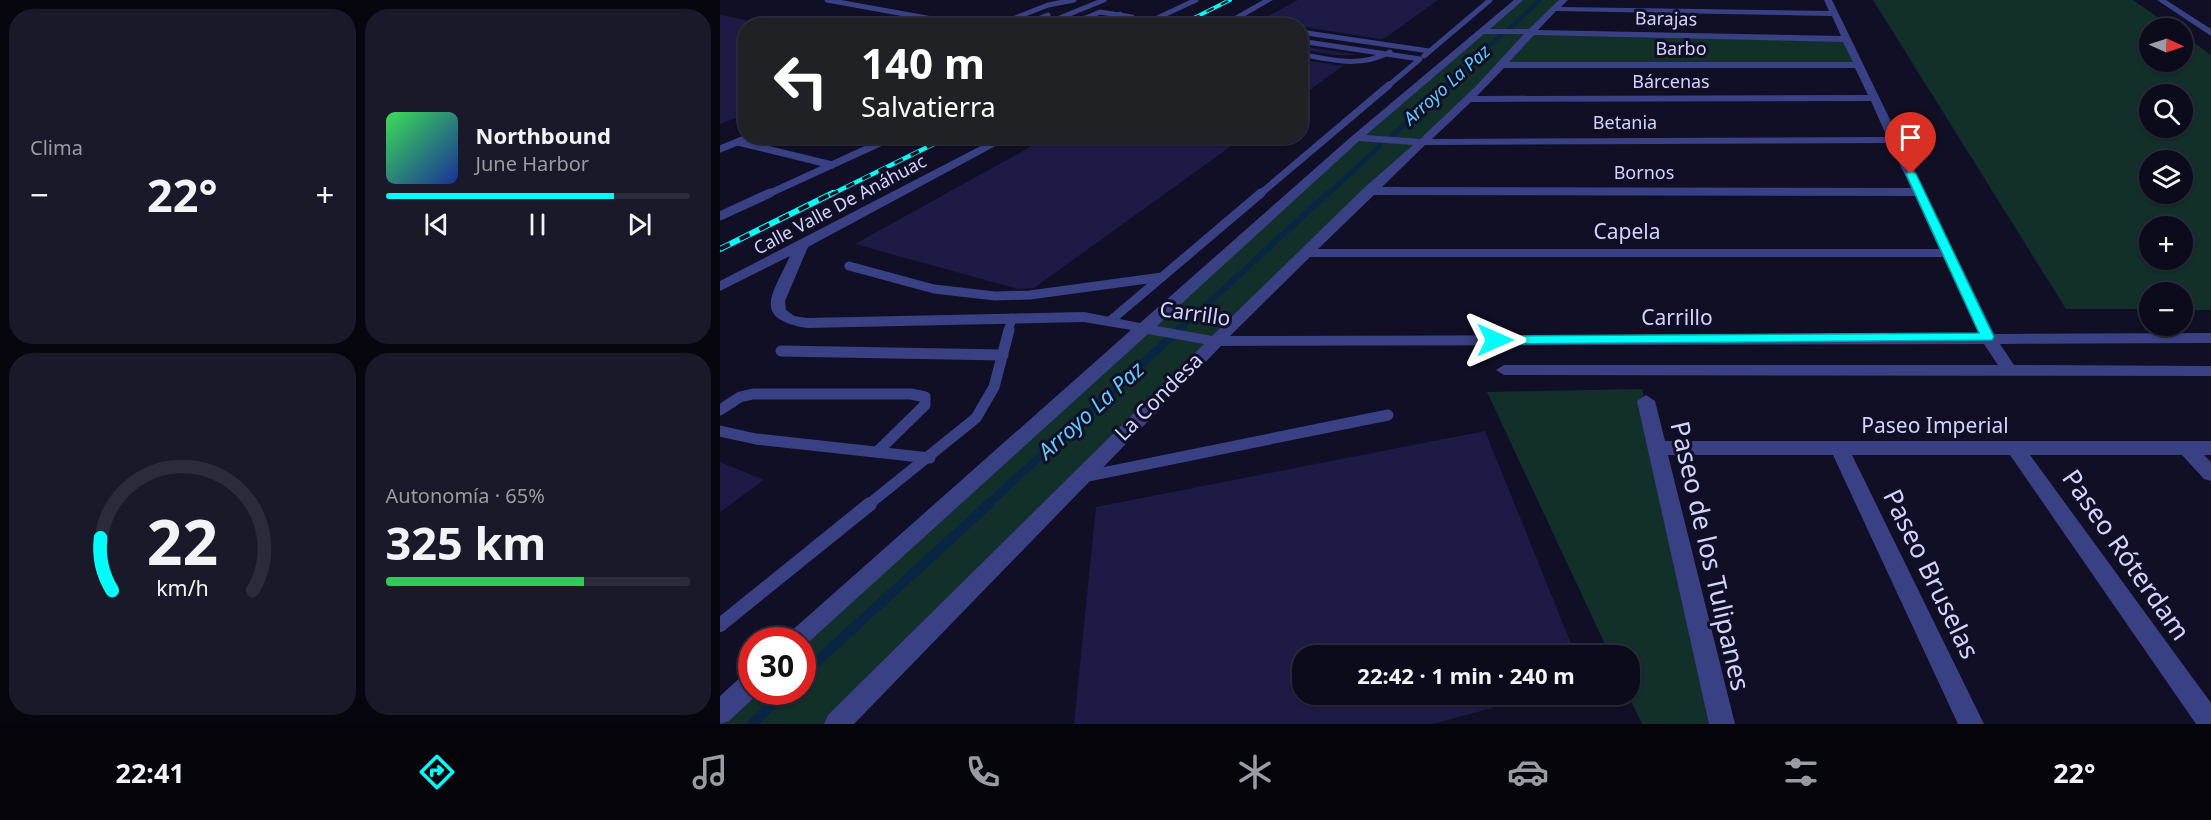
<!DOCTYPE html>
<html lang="es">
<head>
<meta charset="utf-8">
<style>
	:root { --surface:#0c0b1c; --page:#1a1929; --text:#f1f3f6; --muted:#9a9ba3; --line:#2c2b3b; --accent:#00fdf8 }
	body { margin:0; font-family:"Noto Sans",sans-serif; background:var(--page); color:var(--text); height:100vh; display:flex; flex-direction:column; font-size:22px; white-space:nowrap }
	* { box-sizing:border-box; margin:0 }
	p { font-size:20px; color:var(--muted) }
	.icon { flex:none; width:33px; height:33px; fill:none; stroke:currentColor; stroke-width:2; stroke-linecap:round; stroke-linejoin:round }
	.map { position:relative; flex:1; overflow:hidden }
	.details { display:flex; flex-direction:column; gap:9px; padding:9px; background:#07060f; width:720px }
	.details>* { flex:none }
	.banner { position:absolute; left:18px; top:18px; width:570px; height:126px; border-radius:24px; box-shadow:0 2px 4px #0004,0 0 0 2px var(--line); background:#202124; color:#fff; overflow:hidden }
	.needle { width:39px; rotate:93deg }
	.tools { position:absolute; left:1419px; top:18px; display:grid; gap:12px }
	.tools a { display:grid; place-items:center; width:54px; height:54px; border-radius:50%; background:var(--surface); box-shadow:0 2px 4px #0004,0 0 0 2px var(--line); font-size:30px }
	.speed { position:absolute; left:18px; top:627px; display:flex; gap:12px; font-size:30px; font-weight:700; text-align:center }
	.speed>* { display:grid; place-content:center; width:78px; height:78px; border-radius:50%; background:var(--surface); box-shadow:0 2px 4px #0004,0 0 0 2px var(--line); line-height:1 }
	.speed .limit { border:9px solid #d22; background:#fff; color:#111 }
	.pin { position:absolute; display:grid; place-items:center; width:51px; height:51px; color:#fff; margin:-62px -26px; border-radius:50% 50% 50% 0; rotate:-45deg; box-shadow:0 0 6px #0007 }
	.pin .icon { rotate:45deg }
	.me { position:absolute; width:66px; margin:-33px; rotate:90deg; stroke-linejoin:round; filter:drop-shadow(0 0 4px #0008) }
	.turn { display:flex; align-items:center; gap:21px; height:126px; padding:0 24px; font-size:27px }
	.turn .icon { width:78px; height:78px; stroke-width:2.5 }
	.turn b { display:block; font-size:42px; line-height:51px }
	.big { font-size:45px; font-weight:700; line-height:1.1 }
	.details .card { flex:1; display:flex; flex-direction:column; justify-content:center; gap:9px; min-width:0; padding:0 21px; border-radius:24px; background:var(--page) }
	.details .dial { align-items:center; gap:0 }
	.dial svg { height:156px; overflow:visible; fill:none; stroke:var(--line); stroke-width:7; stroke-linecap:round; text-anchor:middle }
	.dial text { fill:var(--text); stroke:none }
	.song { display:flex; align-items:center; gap:18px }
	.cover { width:72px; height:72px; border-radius:9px; background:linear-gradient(135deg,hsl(130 70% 55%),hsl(230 70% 35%)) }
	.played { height:6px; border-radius:3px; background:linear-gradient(90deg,var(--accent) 75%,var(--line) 75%) }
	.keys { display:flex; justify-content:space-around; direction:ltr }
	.heat { display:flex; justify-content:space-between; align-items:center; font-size:33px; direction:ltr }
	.charge { height:9px; border-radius:4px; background:linear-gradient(90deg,#34c759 65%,var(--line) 0) }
	.details .tiles { flex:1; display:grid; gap:9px; grid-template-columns:repeat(2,1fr) }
	.trip { position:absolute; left:572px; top:645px; width:348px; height:60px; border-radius:24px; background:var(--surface); box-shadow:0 2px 4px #0004,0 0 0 2px var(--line); font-weight:700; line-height:60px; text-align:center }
	.dock { display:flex; height:96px; justify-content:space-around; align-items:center; background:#05040b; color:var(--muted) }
	.dock .icon { width:42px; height:42px }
	.dock .selected { color:var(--accent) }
	.dock b { font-size:27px; color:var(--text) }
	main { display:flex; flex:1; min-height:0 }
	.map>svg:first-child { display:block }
</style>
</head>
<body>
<main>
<section class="details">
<div class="tiles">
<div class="card"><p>Clima</p>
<div class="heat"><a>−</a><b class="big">22°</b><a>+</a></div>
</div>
<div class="card">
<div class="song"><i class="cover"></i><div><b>Northbound</b><p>June Harbor</p></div></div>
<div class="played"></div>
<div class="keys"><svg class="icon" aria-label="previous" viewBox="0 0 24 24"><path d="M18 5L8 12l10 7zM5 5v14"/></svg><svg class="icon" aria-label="pause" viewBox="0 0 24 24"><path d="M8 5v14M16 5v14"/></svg><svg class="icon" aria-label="next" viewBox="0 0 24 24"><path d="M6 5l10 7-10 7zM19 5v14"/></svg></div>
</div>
<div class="card dial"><svg viewBox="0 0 100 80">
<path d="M14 69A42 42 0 1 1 86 69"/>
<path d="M14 69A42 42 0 0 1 8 42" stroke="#00fdf8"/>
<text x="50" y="56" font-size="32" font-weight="700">22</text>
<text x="50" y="72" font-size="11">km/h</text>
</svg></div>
<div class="card"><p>Autonomía · 65%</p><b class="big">325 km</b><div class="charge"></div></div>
</div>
</section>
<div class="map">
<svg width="1491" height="724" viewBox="0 0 1491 724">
	<rect width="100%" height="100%" fill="#100f25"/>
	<g fill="#122f2a" fill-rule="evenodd">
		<polygon points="799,0 843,0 811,33 1128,39 1140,65 782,65 117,724 0,724 0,712 32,692 82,692 82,640 77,640 425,328"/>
		<path d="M1153,0H1413L1453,28H1430V62H1462L1463,35L1491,55V310H1463L1462,292H1430L1429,309H1346ZM1430,94H1462V128H1430ZM1430,160H1462V194H1430ZM1430,226H1462V260H1430Z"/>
		<polygon points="922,389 1002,724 922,724 908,695 909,656 890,655 767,392"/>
	</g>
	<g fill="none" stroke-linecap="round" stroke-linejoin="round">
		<g stroke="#0a2543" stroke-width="4">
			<polyline points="789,29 820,0"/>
			<polyline points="725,86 781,35"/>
		</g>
		<g stroke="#0a2543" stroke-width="5">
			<polyline points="673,135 727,85"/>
			<polyline points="607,195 660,146"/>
		</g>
		<polyline stroke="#0a2543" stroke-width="6" points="457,332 608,193"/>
		<polyline stroke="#0a2543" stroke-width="8" points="267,505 459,330"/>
		<g stroke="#0a2543" stroke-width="10">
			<polyline points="82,675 269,504"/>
			<polyline points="32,724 65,692"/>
		</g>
	</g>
	<g fill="#1e1a46">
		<polygon points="578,0 718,0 665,38 660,39 541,20"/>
		<polygon points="0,15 26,20 26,114 0,124"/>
		<polygon points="580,46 638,55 615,55 580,49"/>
		<polygon points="580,59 603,63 623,66 580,97"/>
		<polygon points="330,136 525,136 314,288 298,289 135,244"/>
		<polygon points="765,431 856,656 582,656 582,694 798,694 799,701 712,724 354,724 376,507"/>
		<polygon points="0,462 44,480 0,512"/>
	</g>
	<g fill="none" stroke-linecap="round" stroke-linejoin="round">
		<g stroke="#394084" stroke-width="5">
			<polyline points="107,0 251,26"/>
			<polyline points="275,26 328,5 354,0"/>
			<polyline points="300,26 328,15"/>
			<polyline points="320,26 384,0"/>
			<polyline points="346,26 380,12 412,17 395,26"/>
			<polyline points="373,26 400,14"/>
			<polyline points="420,26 476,0"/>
			<polyline points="580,32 709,51"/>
			<polyline points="580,41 700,59 668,86"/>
			<path d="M580,54C612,60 640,68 670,52"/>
			<polyline points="704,56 770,0"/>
		</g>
		<g stroke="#394084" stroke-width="7">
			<polyline points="18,142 112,165"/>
			<polyline points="0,149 32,136"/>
			<polyline points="46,195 175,136"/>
			<polyline points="539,195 669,85"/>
		</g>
		<g stroke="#394084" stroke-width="9">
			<polyline points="0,216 50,193"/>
			<polyline points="129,266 214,289 275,296 310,295 442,277 541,193"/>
			<polyline points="390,321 442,277"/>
			<polyline points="288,332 292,318"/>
		</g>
		<g stroke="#394084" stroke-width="11">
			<polyline points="61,351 283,355"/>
			<polyline points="0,410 20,397 33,394 191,394 205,397 205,405 158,451"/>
			<polyline points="0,431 36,439 210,458"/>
			<polyline points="363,477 668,415"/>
			<polyline points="148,505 256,418 274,387 289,330"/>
		</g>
		<polyline stroke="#394084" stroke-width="14" points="0,625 150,504"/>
		<g fill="#394084" fill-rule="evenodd">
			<polygon points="543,0 553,0 508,26 497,26"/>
			<path d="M794,0H803L770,29H809L839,0H848L841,7L1109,11L1104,0H1112L1274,334L1491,333V343L1280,344L1294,365L1491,366V376L784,375L776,370L784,365H1278L1264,344L501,346L134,724H104L108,715L484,344L428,334L82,648V640H66L69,633L411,330L364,322L87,328C30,318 53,294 70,256L0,291V281L280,136H294L88,247L65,301L66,310L74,316L87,318L364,312L420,323L632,136ZM836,11L1112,16L1121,36L818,30ZM764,34H804L756,86L700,139L646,135ZM814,35L1123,42L1133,62H789ZM784,68H1135L1148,95L757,96ZM1151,101L1167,137L712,139L751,102ZM639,141L693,145L644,188L492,336L437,326ZM1170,143L1191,188L662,187L705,145ZM654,195L1195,196L1219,249H598ZM590,257H1223L1259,334L510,336Z"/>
			<polygon points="1437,0 1446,0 1491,29 1491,36"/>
			<polygon points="926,395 935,401 945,441 1491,441 1491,455 1484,455 1491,462 1491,481 1484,479 1462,455 1310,455 1491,703 1491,724 1476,724 1290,455 1132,455 1264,724 1238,724 1113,455 948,455 1015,724 989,724 917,401"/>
			<polygon points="32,672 32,692 40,692 9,721 0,724 0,696 23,675"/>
		</g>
		<g stroke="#00fdf8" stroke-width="4">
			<polyline id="rail-far2" points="458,26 510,0"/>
		</g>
		<g stroke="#00fdf8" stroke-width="4.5">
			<polyline id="rail-far1" points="110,195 230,136"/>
		</g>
		<g stroke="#00fdf8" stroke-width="6">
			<polyline id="rail" points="0,249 113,193"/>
		</g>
		<use href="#rail-far2" stroke="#100f25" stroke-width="2" stroke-dasharray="8" stroke-linecap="butt"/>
		<use href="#rail-far1" stroke="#100f25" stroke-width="3" stroke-dasharray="9" stroke-linecap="butt"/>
		<use href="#rail" stroke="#100f25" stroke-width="4" stroke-dasharray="11" stroke-linecap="butt"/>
	</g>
	<polygon fill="#00fdf8" stroke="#00a4a1" stroke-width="1.5" points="1191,171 1196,174 1274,337 1272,340 775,344 769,340 775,336 1259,333 1186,174"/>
	<g text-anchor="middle" stroke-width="6" stroke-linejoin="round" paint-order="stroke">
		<g font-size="18" fill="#d2d3ff" stroke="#100f25">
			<text transform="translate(946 19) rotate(1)" y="6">Barajas</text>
			<text x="961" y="55">Barbo</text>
			<text x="951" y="88">Bárcenas</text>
			<text x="905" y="129">Betania</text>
			<text x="924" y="179">Bornos</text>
			<text transform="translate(120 205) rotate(-28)" y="6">Calle Valle De Anáhuac</text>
		</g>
		<g font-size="18" font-style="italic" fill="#60c9ff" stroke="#100f25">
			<text transform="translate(727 85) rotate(-42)" y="6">Arroyo La Paz</text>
		</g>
		<g font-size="21" fill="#d2d3ff" stroke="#100f25">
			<text x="907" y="239">Capela</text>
			<text transform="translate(475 314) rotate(8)" y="7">Carrillo</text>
			<text x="957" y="325">Carrillo</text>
			<text transform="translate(439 397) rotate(-45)" y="7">La Condesa</text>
			<text x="1215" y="433">Paseo Imperial</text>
		</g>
		<g font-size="22" font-style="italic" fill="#60c9ff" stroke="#100f25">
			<text transform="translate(371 410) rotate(-42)" y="8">Arroyo La Paz</text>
		</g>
		<g font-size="26" fill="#d2d3ff" stroke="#100f25">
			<text transform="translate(1406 555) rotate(55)" y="9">Paseo Róterdam</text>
			<text transform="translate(990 556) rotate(77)" y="9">Paseo de los Tulipanes</text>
			<text transform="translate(1211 574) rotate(64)" y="9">Paseo Bruselas</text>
		</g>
	</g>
</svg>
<div class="tools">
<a><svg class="needle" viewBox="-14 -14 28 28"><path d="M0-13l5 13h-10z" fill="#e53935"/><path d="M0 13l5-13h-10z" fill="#9a9ba3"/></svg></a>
<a><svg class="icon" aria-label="search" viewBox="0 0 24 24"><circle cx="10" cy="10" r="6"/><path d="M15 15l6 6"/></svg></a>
<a><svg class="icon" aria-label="layers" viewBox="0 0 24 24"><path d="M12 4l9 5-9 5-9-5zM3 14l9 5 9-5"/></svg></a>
<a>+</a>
<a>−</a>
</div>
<div class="speed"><div class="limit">30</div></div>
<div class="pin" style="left:1191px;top:174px;background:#d93025"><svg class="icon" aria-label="arrive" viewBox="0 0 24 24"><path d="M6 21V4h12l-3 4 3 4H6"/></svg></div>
<svg class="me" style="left:775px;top:340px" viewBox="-20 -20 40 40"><path d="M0-17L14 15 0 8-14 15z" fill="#00fdf8" stroke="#fff" stroke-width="4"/></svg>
<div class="trip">22:42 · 1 min · 240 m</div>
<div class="banner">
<div class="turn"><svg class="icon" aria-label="left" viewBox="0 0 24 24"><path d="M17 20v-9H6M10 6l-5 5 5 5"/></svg><div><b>140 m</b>Salvatierra</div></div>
</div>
</div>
</main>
<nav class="dock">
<b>22:41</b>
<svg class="icon selected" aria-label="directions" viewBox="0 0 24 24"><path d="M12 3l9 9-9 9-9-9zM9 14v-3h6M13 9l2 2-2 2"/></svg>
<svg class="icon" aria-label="music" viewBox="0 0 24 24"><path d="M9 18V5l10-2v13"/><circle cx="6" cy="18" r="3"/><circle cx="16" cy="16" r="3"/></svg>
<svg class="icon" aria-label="phone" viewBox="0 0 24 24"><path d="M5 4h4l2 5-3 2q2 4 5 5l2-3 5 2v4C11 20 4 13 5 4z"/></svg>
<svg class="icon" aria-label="climate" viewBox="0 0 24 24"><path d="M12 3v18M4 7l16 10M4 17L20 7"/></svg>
<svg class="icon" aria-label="car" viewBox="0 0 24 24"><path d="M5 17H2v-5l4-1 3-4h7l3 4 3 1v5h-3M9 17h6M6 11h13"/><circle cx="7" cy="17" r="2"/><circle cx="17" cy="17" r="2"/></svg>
<svg class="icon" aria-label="filters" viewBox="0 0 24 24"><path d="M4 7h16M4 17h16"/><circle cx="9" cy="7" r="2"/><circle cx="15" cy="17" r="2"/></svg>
<b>22°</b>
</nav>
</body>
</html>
